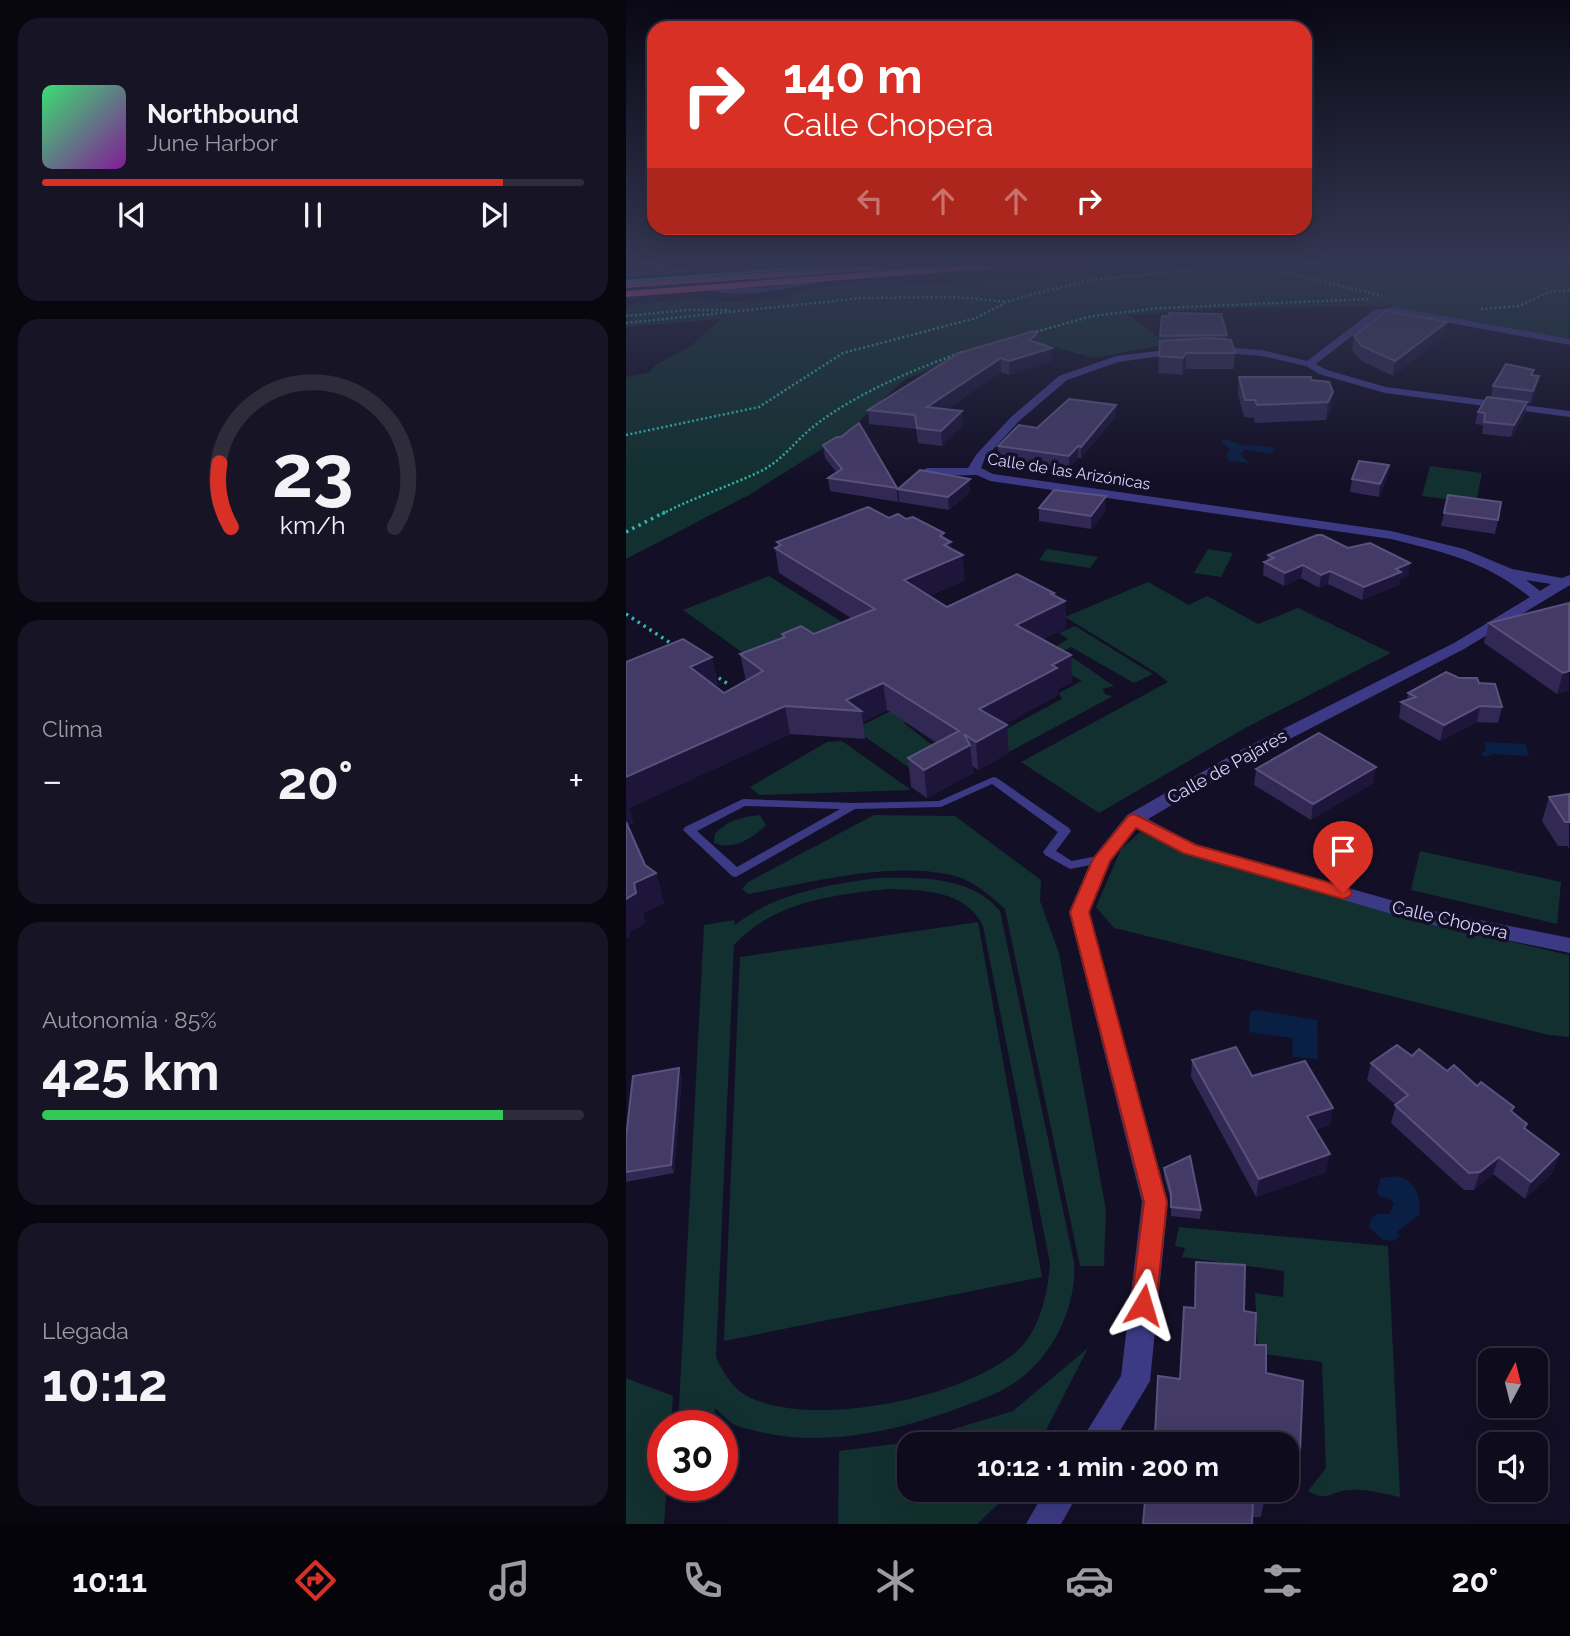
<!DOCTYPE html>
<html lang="es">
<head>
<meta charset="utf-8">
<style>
	:root { --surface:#0e0b1c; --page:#171425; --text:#f1f3f6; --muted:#9b9ba3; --line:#2e2b3b; --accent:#d93025 }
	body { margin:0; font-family:Raleway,sans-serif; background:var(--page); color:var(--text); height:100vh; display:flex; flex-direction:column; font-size:26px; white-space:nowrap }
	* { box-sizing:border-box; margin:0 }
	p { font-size:23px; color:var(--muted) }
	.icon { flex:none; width:38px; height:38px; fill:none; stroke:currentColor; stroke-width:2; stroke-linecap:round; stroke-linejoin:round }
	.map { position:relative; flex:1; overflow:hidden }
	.drawer { display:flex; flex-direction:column; gap:18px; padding:18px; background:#08060f; width:626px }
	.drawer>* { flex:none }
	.banner { position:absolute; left:21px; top:21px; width:665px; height:214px; border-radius:21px; box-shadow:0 7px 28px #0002,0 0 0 2px var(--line); background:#d93025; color:#fff; overflow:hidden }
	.needle { width:46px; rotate:7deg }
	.buttons { position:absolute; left:852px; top:1348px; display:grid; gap:14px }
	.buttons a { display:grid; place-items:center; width:70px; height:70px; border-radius:14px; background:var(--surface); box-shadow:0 7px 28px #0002,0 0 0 2px var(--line); font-size:35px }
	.speed { position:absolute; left:21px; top:1410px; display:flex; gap:14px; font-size:35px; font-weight:700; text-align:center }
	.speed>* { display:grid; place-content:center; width:91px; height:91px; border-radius:50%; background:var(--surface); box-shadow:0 7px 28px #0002,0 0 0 2px var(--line); line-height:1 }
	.speed .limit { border:10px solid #d22; background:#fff; color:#111 }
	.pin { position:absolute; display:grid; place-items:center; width:60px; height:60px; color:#fff; margin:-72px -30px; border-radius:50% 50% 50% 0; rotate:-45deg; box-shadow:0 0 7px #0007 }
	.pin .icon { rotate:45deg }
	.me { position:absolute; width:77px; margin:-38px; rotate:7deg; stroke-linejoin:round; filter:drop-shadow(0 0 5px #0008) }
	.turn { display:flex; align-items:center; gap:24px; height:147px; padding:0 21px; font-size:32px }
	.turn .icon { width:91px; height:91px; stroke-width:2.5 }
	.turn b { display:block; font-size:49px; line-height:60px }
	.lanes { display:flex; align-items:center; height:66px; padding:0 21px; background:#0003; justify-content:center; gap:35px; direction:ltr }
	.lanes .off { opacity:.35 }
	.big { font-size:52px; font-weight:700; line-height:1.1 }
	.drawer .tile { flex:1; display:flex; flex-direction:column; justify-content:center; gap:10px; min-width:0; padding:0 24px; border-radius:21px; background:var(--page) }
	.drawer .dial { align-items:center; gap:0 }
	.dial svg { height:182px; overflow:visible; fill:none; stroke:var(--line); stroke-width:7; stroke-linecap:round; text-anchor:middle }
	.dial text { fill:var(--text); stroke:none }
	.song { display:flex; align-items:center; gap:21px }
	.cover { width:84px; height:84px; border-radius:10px; background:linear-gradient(135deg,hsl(140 70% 55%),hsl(290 70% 35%)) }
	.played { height:7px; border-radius:4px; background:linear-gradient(90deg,var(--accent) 85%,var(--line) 85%) }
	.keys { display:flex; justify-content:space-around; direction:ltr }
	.heat { display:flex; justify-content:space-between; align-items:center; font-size:38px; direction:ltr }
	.charge { height:10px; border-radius:5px; background:linear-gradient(90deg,#34c759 85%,var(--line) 0) }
	.trip { position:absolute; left:271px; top:1432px; width:402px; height:70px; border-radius:21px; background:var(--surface); box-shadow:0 7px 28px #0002,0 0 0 2px var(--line); font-weight:700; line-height:70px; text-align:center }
	.tab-bar { display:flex; height:112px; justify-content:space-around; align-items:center; background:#06040b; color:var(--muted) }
	.tab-bar .icon { width:49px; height:49px }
	.tab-bar .selected { color:var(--accent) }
	.tab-bar b { font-size:32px; color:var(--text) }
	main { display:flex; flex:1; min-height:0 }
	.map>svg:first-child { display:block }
</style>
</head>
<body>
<main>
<section class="drawer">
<div class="tile">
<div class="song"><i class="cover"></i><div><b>Northbound</b><p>June Harbor</p></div></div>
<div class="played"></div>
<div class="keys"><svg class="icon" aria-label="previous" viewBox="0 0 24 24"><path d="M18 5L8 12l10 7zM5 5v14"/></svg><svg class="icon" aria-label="pause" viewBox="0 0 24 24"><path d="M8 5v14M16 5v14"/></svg><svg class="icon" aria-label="next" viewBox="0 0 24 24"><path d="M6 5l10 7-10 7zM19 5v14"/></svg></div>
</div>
<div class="tile dial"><svg viewBox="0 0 100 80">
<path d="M14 69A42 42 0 1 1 86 69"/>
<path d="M14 69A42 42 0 0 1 9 41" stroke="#d93025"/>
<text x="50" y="56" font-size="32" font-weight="700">23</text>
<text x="50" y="72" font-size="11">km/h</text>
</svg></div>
<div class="tile"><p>Clima</p>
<div class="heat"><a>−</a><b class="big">20°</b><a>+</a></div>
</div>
<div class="tile"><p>Autonomía · 85%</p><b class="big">425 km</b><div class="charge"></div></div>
<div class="tile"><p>Llegada</p><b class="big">10:12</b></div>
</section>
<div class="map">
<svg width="944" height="1524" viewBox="0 0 944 1524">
	<rect width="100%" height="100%" fill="#130f26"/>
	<g fill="#12302f" fill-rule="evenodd">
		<polygon points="509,265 943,265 943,339 763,306 595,308 503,315 542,344 468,358 399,339 346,354 279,379 218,435 123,495 0,559 0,377 22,373 31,364 65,346 95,319 0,327 0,306 60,299 109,302 160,297 184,288 216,285 268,286 400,278"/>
		<polygon points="804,466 856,473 850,503 796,496"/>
		<polygon points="421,549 472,557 464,568 413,560"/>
		<polygon points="582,549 607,553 595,577 568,573"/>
		<polygon points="143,576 224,627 134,665 57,610"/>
		<polygon points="522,582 563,605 581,596 632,624 672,608 765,653 621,727 473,813 395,762 542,682 529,672 439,617"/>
		<polygon points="449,626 527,674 508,683 445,647 437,651 488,686 476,689 480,695 487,696 383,752 366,742 298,778 228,729 269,709 286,719 278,723 316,753 350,745 436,699 433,693 456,681 421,662 429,647 442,639 433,633"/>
		<polygon points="216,741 285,790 133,795 124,787 201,742"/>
		<path d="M134,815L140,825C127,838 107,851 88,843L89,834C101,820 116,817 134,815Z"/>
		<path d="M248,815L329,816L415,880L414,901L433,953L480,1210L478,1266H454L379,909C364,895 345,879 325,875C262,861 184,883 122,894L116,889L122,882Z"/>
		<polygon points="514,832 566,855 777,916 943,955 943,1037 923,1035 488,928 470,907 495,849"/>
		<polygon points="794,851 935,882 931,924 785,890"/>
		<path d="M251,878C291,877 347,876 374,911L448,1262C451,1305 429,1352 395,1378C379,1391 357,1399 338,1406C273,1431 199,1448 130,1431C124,1429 115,1428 109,1425C102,1422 95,1413 89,1408L88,1426H52L78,925L108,920L109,925C150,893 201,885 251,878ZM262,889C296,890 340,890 357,926L424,1263C422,1292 414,1331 391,1351C338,1398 188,1429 123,1397C107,1389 97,1373 90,1357L108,945C147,902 206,895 262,889Z"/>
		<polygon points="352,922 416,1277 98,1341 114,957"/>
		<path d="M553,1227L762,1246L774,1497C758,1494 741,1489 724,1490C706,1490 703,1503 682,1491L700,1468L696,1362L632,1353L629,1293L657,1297L658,1271L556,1257L559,1248L549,1246Z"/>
		<polygon points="462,1348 413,1444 284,1444 284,1489 388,1489 351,1524 212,1524 213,1451 285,1442 387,1411"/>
		<polygon points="0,1378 47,1396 45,1426 37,1426 37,1486 41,1486 38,1524 0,1524"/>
	</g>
	<g fill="#0a1f44">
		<polygon points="597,439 616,445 645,447 650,450 644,454 620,449 614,454 623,463 603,461 600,454 605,450 595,441"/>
		<polygon points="858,742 899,744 903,756 866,754 860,757 855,754 860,750"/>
		<polygon points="631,1010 691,1020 692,1059 667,1057 666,1038 623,1032 624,1012"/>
		<path d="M772,1176C791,1184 794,1194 794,1214L771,1232L774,1236L768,1241L757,1240L743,1227L745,1218L752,1214H763L768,1204L763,1198L754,1197L751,1190L755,1178Z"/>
	</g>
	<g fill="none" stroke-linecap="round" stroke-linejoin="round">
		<g stroke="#2fb8b0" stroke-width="2.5" stroke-dasharray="2 2.5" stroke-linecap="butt">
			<polyline points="646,269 756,296"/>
			<polyline points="855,309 893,306 923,292 944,290"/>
			<polyline points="0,316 62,310 104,310"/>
			<polyline points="0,323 236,298 332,297 381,302"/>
			<polyline points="406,333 466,316 534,308 744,299"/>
			<polyline points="0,435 133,407 217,353 350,318 381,302 407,294 465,280 565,270 668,265"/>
			<path d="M36,514C68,497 102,487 135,471C157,460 169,441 188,426C231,393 286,370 337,352"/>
		</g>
		<g stroke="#2fb8b0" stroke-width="3.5" stroke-dasharray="2.5 4.5" stroke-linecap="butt">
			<polyline points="0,532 39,512"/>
			<polyline points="0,614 49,646"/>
			<polyline points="87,674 102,684"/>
		</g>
		<g fill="#3d3a85" fill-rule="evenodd">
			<path d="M194,278L196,281C167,288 111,299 83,290L86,288H140Z"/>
			<path d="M367,777L371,778L443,828L445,831L430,851L446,861L476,855L480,856L482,859L480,862L444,869L419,855L417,852L432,832L366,784L315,807L229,809L110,877L106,876L57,830L59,827L117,799L227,803L313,801ZM119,806L214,809L111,867L71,831Z"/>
		</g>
		<polygon fill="#3d3a85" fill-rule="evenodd" points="33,265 41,265 38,274 31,272"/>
		<g fill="#3d3a85" fill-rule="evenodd">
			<polygon points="101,265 141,265 0,277 0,273"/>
			<polygon points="769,307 944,339 944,345 769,313 754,314 690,364 701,370 760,387 944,411 944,417 759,393 693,374 680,366 636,356 586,352 581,349 586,346 636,350 681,361 748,310"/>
			<path d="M555,348L560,351L558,353L492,362L441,380L393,421L359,458L355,468L367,474L765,531L838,549L886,569L936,578L944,575V585L838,649L625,759L522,819L570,845L793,908L944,938V953L793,922L556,853L511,828L485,861L463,912L542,1202L524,1381L486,1444H453L495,1376L516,1202L443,912L466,859L501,815L613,751L828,643L904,597C858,561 821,553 765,539L364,481L351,475L301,476L295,472L301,468H342L350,455L385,417L433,376L490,356ZM900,580L925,584L914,591Z"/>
			<polygon points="420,1489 455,1489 435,1524 400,1524"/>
		</g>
		<polygon fill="#e055d1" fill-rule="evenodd" points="249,265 252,266 252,270 0,288 0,282"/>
		<polygon fill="#ff4fa3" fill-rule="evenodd" points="330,265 375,265 370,268 0,297 0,291"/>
		<polyline stroke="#00e5ff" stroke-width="2" points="0,281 215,265"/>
	</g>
	<g fill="#312854">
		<polygon points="536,316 601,335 601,340 609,353 608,369 560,369 556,375 532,373"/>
		<polygon points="410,335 410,342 426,361 383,375 375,372 321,409 337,425 316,446 292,443 290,429 243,424 242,410"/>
		<polygon points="728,336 818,336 767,376 734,360 726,350"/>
		<polygon points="906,375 913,376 910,388 905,403 901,403 899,414 885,437 856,434 857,425 849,424 852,412 865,397 867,386"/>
		<polygon points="613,377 685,380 703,382 705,410 700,420 629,423 628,418 618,417 612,394"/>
		<polygon points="490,405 490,416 455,458 452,458 443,468 372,458 372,446 411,428"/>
		<polygon points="197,445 271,488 272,502 204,491 202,478 211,473 199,458"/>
		<polygon points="763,465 761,478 753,497 724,492 726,479"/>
		<polygon points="272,489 344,492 323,510 273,502"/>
		<polygon points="480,496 480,510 465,529 413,521 413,508"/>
		<polygon points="818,513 872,520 869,534 815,526"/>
		<polygon points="263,518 280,519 318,533 318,538 325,542 325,549 339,580 303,596 321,607 428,596 439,601 440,628 416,639 446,682 432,689 432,695 379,724 381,725 383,753 352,770 346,766 347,773 301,798 285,787 282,758 311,743 261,710 237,722 239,739 164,734 3,808 7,823 2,825 19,865 30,873 38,903 17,913 19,923 3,933 4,936 0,938 0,662 92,684 88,686 98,693 120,681 114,654 156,638 156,634 188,634 225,618 153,573 149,548 152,547 151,542"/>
		<polygon points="722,548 784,563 782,576 774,579 773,585 736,600 702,584 693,588 675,578 658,586 637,575 638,562 641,561 642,555"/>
		<polygon points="943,603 943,690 931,694 858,643 863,623"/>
		<polygon points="833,678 853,683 876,707 872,723 851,722 814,741 773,718 775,702 781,700 782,693"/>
		<polygon points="750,767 747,783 685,820 628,785 630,769"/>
		<polygon points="943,794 943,849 941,846 932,846 916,821 923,797"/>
		<polygon points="786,1056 851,1086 901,1124 899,1129 933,1154 927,1172 899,1199 867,1174 848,1190 838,1190 765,1123 770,1105 741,1080 745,1063"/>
		<polygon points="566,1060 626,1076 704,1125 689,1130 700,1172 630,1197 565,1077"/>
		<polygon points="56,1077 48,1173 0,1182 0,1138"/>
		<polygon points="538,1168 575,1210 574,1219 545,1216 545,1201 538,1177"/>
		<polygon points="570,1262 618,1311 629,1345 674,1452 671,1468 662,1467 662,1444 529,1435 553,1379 568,1308"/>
		<polygon points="520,1489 638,1501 635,1517 627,1517"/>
	</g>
	<g fill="#1d163a">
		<polygon points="0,265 15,265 14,266 0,268"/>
		<polygon points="821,322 818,336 767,376 769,361"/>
		<polygon points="410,335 411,348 403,340"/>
		<polygon points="426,348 426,361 383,375 383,361"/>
		<polygon points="560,353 560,369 556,375 557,358"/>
		<polygon points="375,358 375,372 303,421 301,407"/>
		<polygon points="913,376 910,388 905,403 907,391"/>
		<polygon points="707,392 705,410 700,420 702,402"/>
		<polygon points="901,402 899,414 885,437 888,425"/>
		<polygon points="490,405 490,416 455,458 455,447"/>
		<polygon points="336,411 337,425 316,446 315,431"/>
		<polygon points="452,446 452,458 443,468 443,456"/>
		<polygon points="763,465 761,478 753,497 754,484"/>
		<polygon points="344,479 344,492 323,510 322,497"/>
		<polygon points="480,496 480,510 465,529 465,516"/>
		<polygon points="318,533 319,545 325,542 326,560 337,555 339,580 281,605 278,580 314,536"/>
		<polygon points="784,563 782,576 774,579 773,585 736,600 738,587 770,569"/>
		<polygon points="677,565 675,578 658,586 659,573"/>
		<polygon points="704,571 702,584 693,588 695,575"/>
		<polygon points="428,593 428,607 439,601 440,628 392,652 390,625"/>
		<polygon points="445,655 446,682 432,689 432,695 355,737 353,709 426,665"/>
		<polygon points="86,657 92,684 70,694 64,667"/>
		<polygon points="943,671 943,690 931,694 937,673"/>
		<polygon points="257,683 261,710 237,722 235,711 220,700"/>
		<polygon points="159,706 164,734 3,808 7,823 0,826 0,777"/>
		<polygon points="854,706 851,722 814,741 818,725"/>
		<polygon points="381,725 383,753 352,770 350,742"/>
		<polygon points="344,745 347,773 301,798 298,770"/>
		<polygon points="750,767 747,783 685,820 687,804"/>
		<polygon points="30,873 38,903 17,913 19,923 3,933 4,936 0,938 0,899 8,883"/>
		<polygon points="53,1068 56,1077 48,1173 45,1165"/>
		<polygon points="707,1108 704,1125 678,1134 681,1116"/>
		<polygon points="704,1154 700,1172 630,1197 633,1179"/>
		<polygon points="933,1154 927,1172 899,1199 905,1182"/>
		<polygon points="873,1157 867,1174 848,1190 854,1172"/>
	</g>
	<g fill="#433a66" stroke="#5a527e" stroke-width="2">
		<polygon points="760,311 821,322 769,361 736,346 728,336"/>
		<polygon points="543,313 595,314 601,335 534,336 536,316 543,316"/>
		<polygon points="408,331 410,335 403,340 426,348 383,361 375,358 301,407 336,411 315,431 291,428 289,415 242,410 333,353"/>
		<polygon points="585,338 605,340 609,353 560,353 557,358 533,356 534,341"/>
		<polygon points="880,364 908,370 905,375 913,376 907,391 867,386"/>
		<polygon points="613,377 685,377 685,380 703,382 707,392 702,402 631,405 629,400 619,400"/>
		<polygon points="861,397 901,402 888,425 858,422 859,413 852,412"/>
		<polygon points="443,399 490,405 455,447 452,446 443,456 372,446 393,425 411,428"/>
		<polygon points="233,423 271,488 202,478 216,469 197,445 211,437 215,437"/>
		<polygon points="733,461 763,465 754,484 726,479"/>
		<polygon points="294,470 344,479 322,497 272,489"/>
		<polygon points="428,490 480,496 465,516 413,508"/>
		<polygon points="822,495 875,502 872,520 818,513"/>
		<polygon points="242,507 263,518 272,514 280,519 287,517 318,533 314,536 325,542 318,545 337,555 278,580 321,607 391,574 428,593 425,594 439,601 390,625 445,655 426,665 431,668 353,709 381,725 350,742 338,734 344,745 298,770 282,758 333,731 257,683 220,700 235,711 159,706 0,777 0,662 57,639 86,657 64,667 98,693 137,671 114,654 159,637 156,634 175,626 188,634 249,609 149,548 155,545 151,542"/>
		<polygon points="691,535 696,535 722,548 744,543 784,563 770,569 775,572 738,587 704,571 695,575 677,565 659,573 638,562 648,558 642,555"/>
		<polygon points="943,603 943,671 937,673 863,623"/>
		<polygon points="820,672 833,678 851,678 853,683 869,684 876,707 854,706 818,725 775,702 790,697 782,693"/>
		<polygon points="693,733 750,767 687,804 630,769"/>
		<polygon points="943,794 943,822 939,822 923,797"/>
		<polygon points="0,822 19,865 30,873 8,883 10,893 0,899"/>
		<polygon points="771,1045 786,1056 793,1049 821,1071 828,1065 851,1086 855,1082 888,1107 885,1111 901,1124 898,1128 933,1154 905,1182 873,1157 854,1172 843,1173 769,1105 782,1095 745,1063"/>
		<polygon points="610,1047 626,1076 679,1061 707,1108 681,1116 704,1154 633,1179 566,1060"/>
		<polygon points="53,1068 45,1165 0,1172 0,1138 7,1076"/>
		<polygon points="564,1156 575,1210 545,1207 545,1193 538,1168"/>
		<polygon points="570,1262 619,1265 618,1311 630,1313 629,1345 640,1345 640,1373 677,1381 674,1452 662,1450 662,1444 524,1444 525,1434 529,1435 532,1376 554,1379 558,1307 569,1308"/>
		<polygon points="520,1489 638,1489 638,1501 627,1501 626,1524 517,1524"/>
	</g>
	<linearGradient id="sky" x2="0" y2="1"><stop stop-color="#0a0815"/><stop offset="0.55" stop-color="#333752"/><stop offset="1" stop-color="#333752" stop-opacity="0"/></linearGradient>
	<rect width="944" height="479" fill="url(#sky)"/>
	<polygon fill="#d93025" stroke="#8d1f18" stroke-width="2" points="508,814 570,845 723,888 726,893 723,897 717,899 557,853 510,828 484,861 463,912 541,1202 530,1305 526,1313 517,1317 509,1313 505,1305 518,1202 444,912 467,859 502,816"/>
	<g text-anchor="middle" stroke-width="7" stroke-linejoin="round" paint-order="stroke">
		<g font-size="16" fill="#d9d4ff" stroke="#130f26">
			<text transform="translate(443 471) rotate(9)" y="6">Calle de las Arizónicas</text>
		</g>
		<g font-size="18" fill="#d9d4ff" stroke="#130f26">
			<text transform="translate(601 767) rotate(-29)" y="6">Calle de Pajares</text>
			<text transform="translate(824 920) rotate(13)" y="6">Calle Chopera</text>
		</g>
	</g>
</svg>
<div class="buttons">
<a><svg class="needle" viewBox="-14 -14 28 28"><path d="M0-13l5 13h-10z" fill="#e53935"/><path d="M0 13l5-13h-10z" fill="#9b9ba3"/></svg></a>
<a><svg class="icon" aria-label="sound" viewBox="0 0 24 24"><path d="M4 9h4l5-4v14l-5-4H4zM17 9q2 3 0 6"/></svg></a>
</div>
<div class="speed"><div class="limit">30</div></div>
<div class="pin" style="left:717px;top:893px;background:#d93025"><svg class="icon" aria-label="arrive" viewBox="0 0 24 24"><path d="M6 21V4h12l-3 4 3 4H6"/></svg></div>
<svg class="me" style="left:517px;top:1305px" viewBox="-20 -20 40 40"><path d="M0-17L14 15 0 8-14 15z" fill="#d93025" stroke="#fff" stroke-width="4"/></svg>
<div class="trip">10:12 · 1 min · 200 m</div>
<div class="banner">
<div class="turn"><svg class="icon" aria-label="right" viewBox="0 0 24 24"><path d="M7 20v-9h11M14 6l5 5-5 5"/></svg><div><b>140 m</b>Calle Chopera</div></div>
<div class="lanes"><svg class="icon off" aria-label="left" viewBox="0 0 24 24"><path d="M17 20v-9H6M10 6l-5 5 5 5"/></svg><svg class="icon off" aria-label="ahead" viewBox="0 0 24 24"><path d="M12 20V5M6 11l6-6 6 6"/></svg><svg class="icon off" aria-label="ahead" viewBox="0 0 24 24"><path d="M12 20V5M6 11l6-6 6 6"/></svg><svg class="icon" aria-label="right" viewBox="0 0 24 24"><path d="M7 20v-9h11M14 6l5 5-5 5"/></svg></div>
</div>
</div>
</main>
<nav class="tab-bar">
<b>10:11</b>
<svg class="icon selected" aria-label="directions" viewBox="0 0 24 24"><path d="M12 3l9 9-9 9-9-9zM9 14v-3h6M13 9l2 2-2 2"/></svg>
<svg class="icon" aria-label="music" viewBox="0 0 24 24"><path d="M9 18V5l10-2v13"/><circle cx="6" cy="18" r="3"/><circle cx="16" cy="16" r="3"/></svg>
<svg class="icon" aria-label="phone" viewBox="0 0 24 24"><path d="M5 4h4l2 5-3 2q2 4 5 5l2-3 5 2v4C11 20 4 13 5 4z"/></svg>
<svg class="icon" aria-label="climate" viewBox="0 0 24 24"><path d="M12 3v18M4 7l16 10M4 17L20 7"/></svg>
<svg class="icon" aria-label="car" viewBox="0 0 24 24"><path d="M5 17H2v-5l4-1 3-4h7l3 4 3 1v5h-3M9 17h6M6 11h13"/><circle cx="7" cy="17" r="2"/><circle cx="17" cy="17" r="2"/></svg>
<svg class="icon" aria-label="filters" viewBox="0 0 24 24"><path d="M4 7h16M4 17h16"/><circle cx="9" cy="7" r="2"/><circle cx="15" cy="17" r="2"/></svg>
<b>20°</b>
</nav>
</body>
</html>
